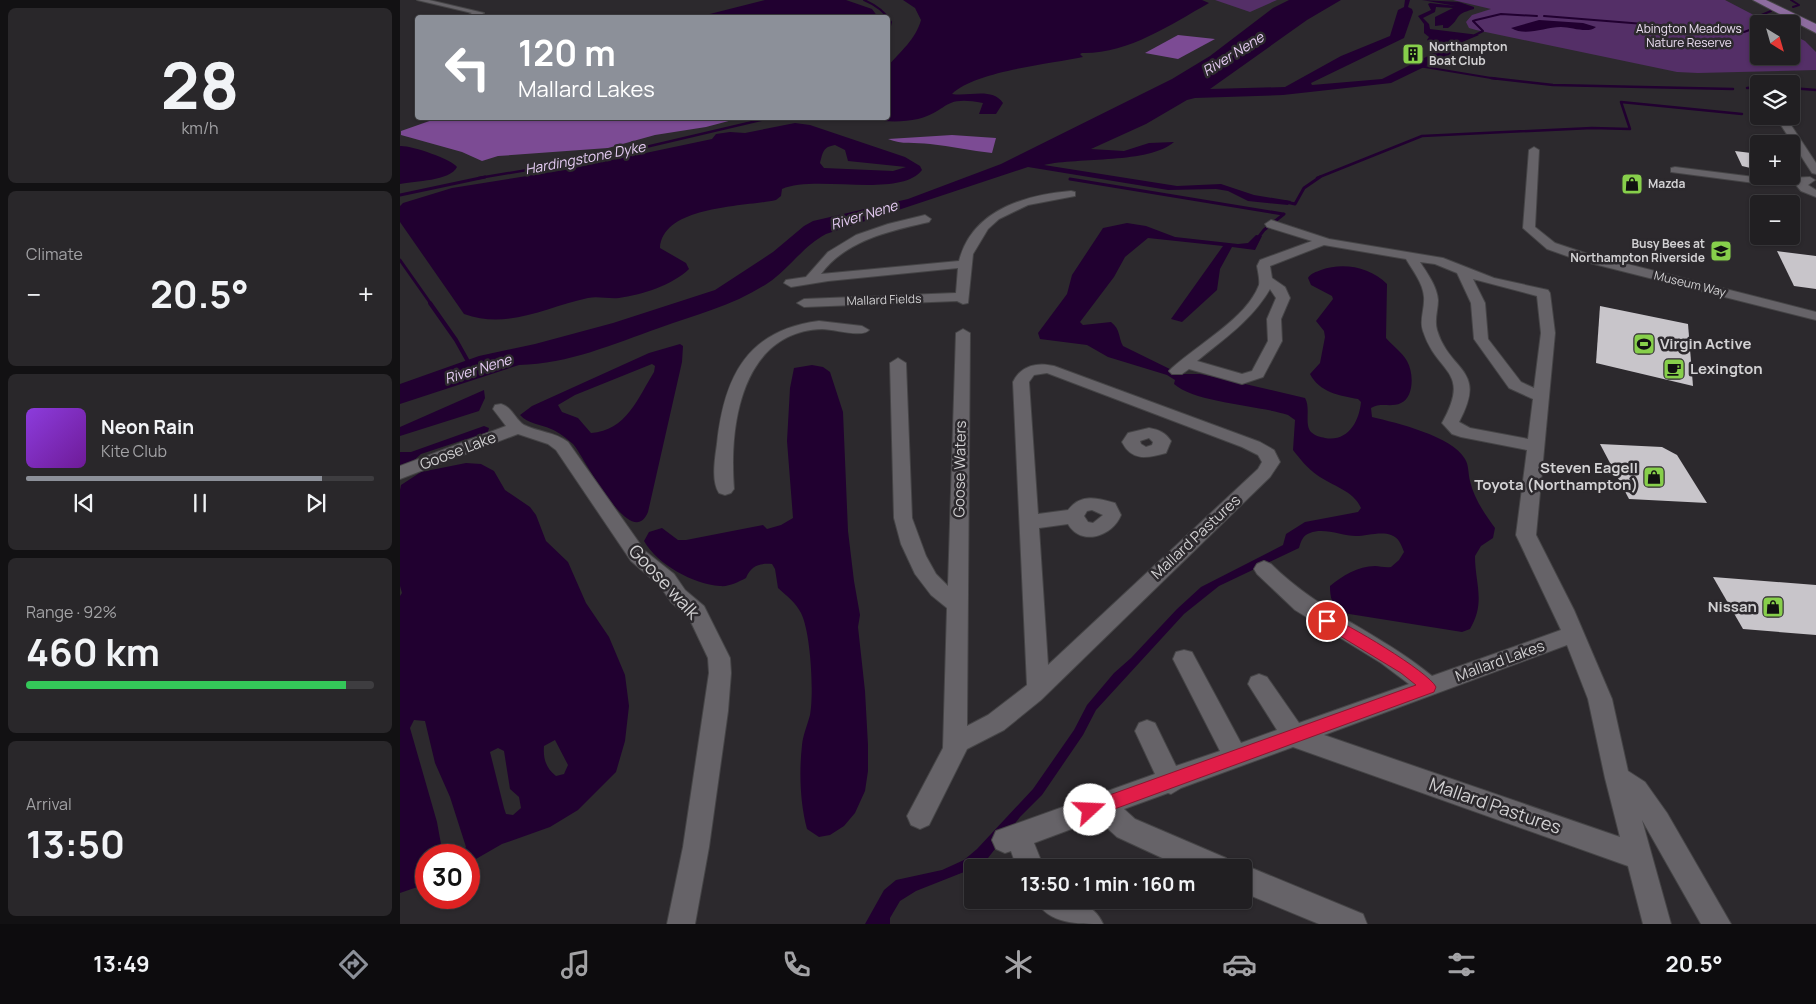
<!DOCTYPE html>
<html lang="en">
<head>
<meta charset="utf-8">
<style>
	:root { --surface:#211f22; --page:#29272a; --text:#f1f3f6; --muted:#a2a2a5; --line:#3e3d40; --accent:#8c9099 }
	body { margin:0; font-family:Manrope,sans-serif; background:var(--page); color:var(--text); height:100vh; display:flex; flex-direction:column; font-size:19px; white-space:nowrap }
	* { box-sizing:border-box; margin:0 }
	p { font-size:16px; color:var(--muted) }
	.icon { flex:none; width:28px; height:28px; fill:none; stroke:currentColor; stroke-width:2; stroke-linecap:round; stroke-linejoin:round }
	.map { position:relative; flex:1; overflow:hidden }
	.panel { display:flex; flex-direction:column; gap:8px; padding:8px; background:#121113; width:400px }
	.panel>* { flex:none }
	.guide { position:absolute; left:15px; top:15px; width:475px; height:105px; border-radius:5px; box-shadow:0 1px 4px #0004,0 0 0 1px var(--line); background:#8c9099; color:#fff; overflow:hidden }
	.needle { width:32px; rotate:143deg }
	.controls { position:absolute; left:1350px; top:15px; display:grid; gap:10px }
	.controls a { display:grid; place-items:center; width:50px; height:50px; border-radius:5px; background:var(--surface); box-shadow:0 1px 4px #0004,0 0 0 1px var(--line); font-size:25px }
	.speed { position:absolute; left:15px; top:844px; display:flex; gap:10px; font-size:25px; font-weight:700; text-align:center }
	.speed>* { display:grid; place-content:center; width:65px; height:65px; border-radius:50%; background:var(--surface); box-shadow:0 1px 4px #0004,0 0 0 1px var(--line); line-height:1 }
	.speed .limit { border:8px solid #d22; background:#fff; color:#111 }
	.pin { position:absolute; display:grid; place-items:center; width:42px; height:42px; color:#fff; margin:-21px; border:2px solid #fff; border-radius:50%; box-shadow:0 1px 5px #0007 }
	.me { position:absolute; width:55px; margin:-28px; rotate:70deg; stroke-linejoin:round; filter:drop-shadow(0 0 4px #0008) }
	.turn { display:flex; align-items:center; gap:18px; height:105px; padding:0 20px; font-size:22px }
	.turn .icon { width:65px; height:65px; stroke-width:2.5 }
	.turn b { display:block; font-size:35px; line-height:42px }
	.big { font-size:38px; font-weight:700; line-height:1.1 }
	.panel .tile { flex:1; display:flex; flex-direction:column; justify-content:center; gap:8px; min-width:0; padding:0 18px; border-radius:8px; background:var(--page) }
	.panel .dial { align-items:center; gap:0 }
	.dial b { font-size:65px; line-height:1 }
	.song { display:flex; align-items:center; gap:15px }
	.cover { width:60px; height:60px; border-radius:8px; background:linear-gradient(135deg,hsl(270 70% 55%),hsl(280 70% 35%)) }
	.played { height:5px; border-radius:2px; background:linear-gradient(90deg,var(--accent) 85%,var(--line) 85%) }
	.keys { display:flex; justify-content:space-around; direction:ltr }
	.heat { display:flex; justify-content:space-between; align-items:center; font-size:28px; direction:ltr }
	.charge { height:8px; border-radius:4px; background:linear-gradient(90deg,#34c759 92%,var(--line) 0) }
	.trip { position:absolute; left:564px; top:859px; width:288px; height:50px; border-radius:5px; background:var(--surface); box-shadow:0 1px 4px #0004,0 0 0 1px var(--line); font-weight:700; line-height:50px; text-align:center }
	.tab-bar { display:flex; height:80px; justify-content:space-around; align-items:center; background:#0d0c0e; color:var(--muted) }
	.tab-bar .icon { width:35px; height:35px }
	.tab-bar .selected { color:var(--accent) }
	.tab-bar b { font-size:22px; color:var(--text) }
	main { display:flex; flex:1; min-height:0 }
	.map>svg:first-child { display:block }
</style>
</head>
<body>
<main>
<section class="panel">
<div class="tile dial"><b>28</b><p>km/h</p></div>
<div class="tile"><p>Climate</p>
<div class="heat"><a>−</a><b class="big">20.5°</b><a>+</a></div>
</div>
<div class="tile">
<div class="song"><i class="cover"></i><div><b>Neon Rain</b><p>Kite Club</p></div></div>
<div class="played"></div>
<div class="keys"><svg class="icon" aria-label="previous" viewBox="0 0 24 24"><path d="M18 5L8 12l10 7zM5 5v14"/></svg><svg class="icon" aria-label="pause" viewBox="0 0 24 24"><path d="M8 5v14M16 5v14"/></svg><svg class="icon" aria-label="next" viewBox="0 0 24 24"><path d="M6 5l10 7-10 7zM19 5v14"/></svg></div>
</div>
<div class="tile"><p>Range · 92%</p><b class="big">460 km</b><div class="charge"></div></div>
<div class="tile"><p>Arrival</p><b class="big">13:50</b></div>
</section>
<div class="map">
<svg width="1416" height="924" viewBox="0 0 1416 924">
	<rect width="100%" height="100%" fill="#2c292d"/>
	<g fill="#542f67">
		<polygon points="815,0 877,0 850,12"/>
		<polygon points="1053,0 1325,0 1371,24 1359,24 1359,56 1391,56 1391,34 1405,41 1416,52 1416,70 1298,73 1277,72 1076,30 1069,28 1066,22 1072,15 1091,9"/>
	</g>
	<g fill="#7c4b94">
		<polygon points="778,35 815,39 778,59 745,53"/>
		<polygon points="38,118 340,118 306,127 255,135 208,148 98,156 82,161 62,152 1,135 1,131"/>
		<path d="M552,135L596,138L592,153C571,151 551,146 530,144C515,142 502,145 488,139Z"/>
	</g>
	<g fill="#210030" fill-rule="evenodd">
		<polygon points="365,0 446,0 472,9 478,17 298,17"/>
		<path d="M503,0H802L809,3C770,25 728,54 682,53L680,54L683,57C651,64 575,71 552,94C569,97 592,87 603,103L596,114H579L583,103C541,95 550,111 518,119C497,124 472,120 451,118H488V66C500,52 516,39 521,20L515,8Z"/>
		<path d="M889,0H941L907,20L810,89L885,87L941,56L990,36L998,10L1004,7L1005,0H1010L1008,7L1012,9L1013,12L1004,38L911,83L912,85L982,79L1034,53L1036,46L1027,40L1029,37L1024,33V24L1018,16L1031,10L1028,4L1030,3L1056,6L1022,0L1059,2L1074,7V9C1052,15 1062,18 1048,28H1043V25L1035,26V17L1053,8L1036,7L1035,12L1023,18L1029,24L1030,29L1079,35L1060,43L1049,55L991,83L883,95L795,98L787,100L746,124L691,149L724,151L749,143L774,142C749,164 679,157 644,165L777,186L821,184L854,195L891,201L888,205L848,201L828,191L816,189L768,190L628,167L426,234C403,246 389,269 368,283C335,305 296,315 259,328C213,344 169,364 119,365L0,404V384L79,356L135,344L213,323L315,290L373,252L404,226L413,221L508,199L601,164L772,79L810,56L873,8Z"/>
		<path d="M1139,20L1183,23L1196,27C1188,34 1172,27 1161,27C1144,27 1126,37 1111,28Z"/>
		<path d="M395,123L410,125L505,157L520,166L522,170C500,199 415,174 382,189L381,196L376,200C346,207 263,205 260,248L286,263L289,269C273,285 241,295 219,298C208,299 198,296 188,298C146,307 108,330 64,314L0,222V206L3,203L52,188L165,170L312,139L316,134L330,132L345,133ZM435,145L445,150L448,161L506,167L493,171L424,168L420,163C423,152 423,147 435,145Z"/>
		<path d="M0,146C10,145 52,159 57,167C50,181 15,181 0,184Z"/>
		<path d="M727,223L746,226L775,237L838,244L848,243L856,235L862,236L855,250L832,247L820,269L817,290L782,322L771,319L823,246L748,238L725,257L714,277L680,322L683,325L711,322C721,330 718,337 723,346L780,374H800L815,377L905,398C911,408 904,424 911,432C915,436 921,437 925,438C948,442 959,422 961,402L958,399C940,396 919,392 910,374L920,363L925,337L924,331L916,321L933,299L932,296L911,285L908,278C911,273 916,272 921,270C943,262 970,267 987,284L986,338C993,346 1002,352 1007,361C1014,373 1014,397 1001,403C991,408 981,402 971,408L972,417C997,423 1052,436 1065,459C1069,465 1068,474 1070,481C1074,499 1085,514 1095,528L1093,538L1081,546L1075,556C1075,584 1086,602 1070,629L1062,632L943,613C932,606 930,598 930,586C942,576 958,566 975,566C980,566 985,568 991,567L999,560L1004,552C1001,544 999,538 991,535C981,531 966,536 956,536C942,536 924,527 910,533C903,535 901,541 899,548L819,586L784,614L696,710L683,735L642,795L620,817L588,858L564,872L516,891L500,901L490,918V924H465L484,890L496,880L542,870L564,860L577,849L633,789L674,730L687,705L714,673L731,658L777,609L801,587L883,545L886,534L905,522L958,512L961,508C953,490 932,486 917,475C908,469 900,459 893,450L895,420L888,415C858,405 795,403 774,384L775,380L767,375L708,357L687,345L640,339L638,333L667,294L672,275L703,228Z"/>
		<path d="M280,344L283,346L282,362L248,512C231,554 182,453 173,444C167,439 159,432 151,429C140,424 128,424 120,415L132,406L249,353ZM252,364L255,366L254,372C238,398 226,431 191,433L178,418L162,412L158,405L175,395Z"/>
		<path d="M412,365L423,367L430,372L443,412L448,531L454,581L460,615L458,627L465,691L468,745V771L465,791L455,813L444,826L430,835L419,837L407,829C400,803 399,772 402,745C403,735 407,726 410,715C414,694 411,633 401,613C396,603 387,596 378,588L375,569L372,564C359,563 351,566 346,578C338,582 329,587 320,586C293,584 258,565 244,541L249,532L262,528L278,540H286L363,525L367,529L381,525L393,518L387,441L390,388L394,368Z"/>
		<polygon points="84,390 85,398 79,411 0,436 0,427"/>
		<polygon points="84,426 89,428 88,432 21,454 10,464 0,466 0,452 11,452"/>
		<path d="M66,463L81,464L94,471L105,490L130,507L136,515L146,541L168,562L186,603L209,637L225,675L229,706L225,741L216,772L178,810L150,827L102,844L69,863V855H60L66,847L50,797L35,763L25,721L14,720L10,728L37,822L41,844L47,855H26V884L0,893V596L2,593L0,586V490L1,485L21,472ZM155,740L168,765L164,774L156,776C146,768 143,759 144,746ZM98,748L104,751L110,789L119,797L121,808L113,815L106,814L104,808L90,752Z"/>
	</g>
	<g fill="none" stroke-linecap="round" stroke-linejoin="round">
		<g stroke="#210030" stroke-width="2">
			<path d="M464,0C476,5 485,11 491,22L488,34"/>
			<polyline points="1391,0 1399,5 1393,7"/>
			<polyline points="1144,16 1344,32 1355,28 1359,16 1371,11"/>
			<polyline points="1075,35 1083,31 1073,21 1076,20 1101,14 1137,16"/>
			<polyline points="1019,66 1097,79"/>
		</g>
		<g stroke="#210030" stroke-width="2.5">
			<polyline points="1091,78 1153,85 1333,89"/>
			<polyline points="1347,88 1359,87"/>
			<polyline points="1391,88 1416,90"/>
			<polyline points="79,178 199,158 369,118"/>
			<polyline points="917,178 1022,136 1192,128 1230,129 1221,102 1342,114"/>
		</g>
		<g stroke="#210030" stroke-width="3">
			<polyline points="670,179 883,214"/>
			<polyline points="0,195 85,177"/>
			<polyline points="886,202 895,204 904,188 920,177"/>
			<polyline points="857,239 864,230 884,214"/>
			<polyline points="0,260 31,304"/>
		</g>
		<polyline stroke="#210030" stroke-width="4" points="30,303 56,340 70,365"/>
	</g>
	<g fill="#c8c5ca">
		<polygon points="1335,151 1359,154 1359,170 1342,166"/>
		<polygon points="1377,251 1416,256 1416,289 1394,286"/>
		<polygon points="1200,306 1288,324 1293,386 1196,363"/>
		<polygon points="1200,444 1262,447 1277,455 1307,503 1229,499"/>
		<polygon points="1313,577 1416,585 1416,635 1343,629"/>
	</g>
	<g fill="none" stroke-linecap="round" stroke-linejoin="round">
		<g stroke="#454446" stroke-width="2">
			<g id="minor">
				<polygon points="17,0 29,0 84,13 74,18 63,18 72,13"/>
				<polygon points="1375,116 1385,116 1416,163 1416,174 1412,173"/>
				<polygon points="1134,147 1139,150 1135,227 1155,243 1188,254 1416,312 1416,320 1178,260 1147,249 1123,228 1129,150"/>
				<polygon points="1275,167 1370,179 1410,177 1415,180 1408,185 1416,190 1416,197 1401,191 1396,185 1370,185 1271,172 1271,168"/>
				<path d="M671,191L675,192V196L628,205L599,219L588,229L573,254L568,303L563,304L557,301L404,307L397,303L404,299L556,293L558,268L428,281L391,287L384,283L386,280L406,277L428,252L456,235L488,224L525,215L531,219L529,222C490,231 446,240 421,274L559,261C572,210 625,195 671,191Z"/>
				<path d="M871,220L929,239L1043,258L1094,278L1148,290L1150,293L1155,333L1136,535L1174,610L1212,699L1228,771L1245,782L1267,813L1331,924H1301L1242,820L1271,924H1243L1228,866L893,747L781,788L771,794L768,793L724,809L735,819L826,858L829,868H784L717,837L706,827L701,818L634,843L644,868H617L611,851L605,853L596,849L592,840L596,831L755,774L735,731L739,723L747,720L755,723L776,766L820,751L773,659L776,652L784,650L792,652L841,743L877,730L848,684L851,677L859,674L867,677L899,723L1009,684L981,663L895,610L857,574L854,569L857,564L864,561L871,564C919,612 980,633 1032,676L1161,630L1116,535L1127,450L1061,437L1052,434L1042,423C1072,369 1037,375 1023,331C1019,320 1025,309 1024,297C1023,283 1013,271 1006,259L924,245L870,266L872,278L885,287L890,298L881,319L882,341L863,377L842,384L789,369L782,374H772L769,371L772,368C797,345 847,318 859,285C860,280 858,272 857,266L860,260L912,241L867,227L865,224ZM1020,262L1035,264L1057,273L1071,303L1074,339L1109,388L1133,399L1128,439L1070,428L1059,422C1088,368 1050,373 1037,330C1034,320 1038,310 1038,300C1037,286 1027,273 1020,262ZM1073,279L1137,296L1141,333L1134,388L1121,382L1088,339L1085,303ZM870,289L876,298L867,319L868,341L852,371L842,374L797,361C824,339 852,320 870,289ZM1167,645L1188,699L1205,778L1220,837L924,735Z"/>
				<path d="M419,321L462,326L469,330C463,338 433,329 422,329C341,332 329,426 334,489L331,493L325,495L319,493C311,481 315,458 317,444C324,377 347,330 419,321Z"/>
				<path d="M563,329L570,333L567,726L588,715L627,685L613,382C621,365 638,362 654,366L860,442L874,450L880,462L870,477L641,700L604,730L567,749L529,825L520,829L511,825L507,816L543,748L547,608L531,595L515,574L501,544L494,518L490,363L498,358L506,363L512,518L526,556L536,574L548,586L556,333ZM647,373L842,447L858,455L862,462L858,469L648,665L639,528L668,524C681,547 713,536 721,515L715,503C697,498 681,493 668,510L638,514L629,382L634,375ZM692,510L703,515L693,523L688,522L684,516L687,511Z"/>
				<path d="M101,404C112,407 115,419 124,425C138,432 155,432 168,442L245,551L274,574L285,590L304,606L330,658L331,673L328,711L309,847L295,924H267L283,847L309,673L308,658L289,618L271,602L260,586L231,561L156,450L148,444L118,434L0,479V466L106,426L93,409L95,405Z"/>
				<path d="M749,428C759,430 765,432 771,441L766,453C748,458 732,462 722,442L728,433ZM749,438L753,442L752,445L746,447L741,444L740,441Z"/>
				<polygon points="842,864 963,914 967,924 919,924 842,892 842,868 835,868"/>
				<path d="M636,900C661,900 692,897 703,924C678,924 648,924 636,900Z"/>
			</g>
		</g>
		<g stroke="#454446" stroke-width="2">
			<polygon id="trunk" points="1353,0 1366,0 1416,24 1416,33"/>
		</g>
		<use href="#minor" fill="#666368" fill-rule="evenodd"/>
		<use href="#trunk" fill="#8d6c9f" fill-rule="evenodd"/>
	</g>
	<path fill="#e11d48" stroke="#92132f" d="M927,616C945,622 1029,672 1036,687L1034,692L690,818L684,816L681,810L684,804L690,802L1016,685L1001,673L922,625L920,621L922,617Z"/>
	<defs>
		<g id="building-square" transform="scale(1.125)"><rect x="-9" y="-9" width="18" height="18" rx="4" fill="#87cf4b" stroke="#2c292d"/><path d="M-4-6H4V6H1V3H-1V6H-4ZM-2.5-4.3h1.7v1.8h-1.7ZM.8-4.3h1.7v1.8H.8ZM-2.5-1h1.7V.8h-1.7ZM.8-1h1.7V.8H.8Z" fill="#111"/></g>
		<g id="shop-square" transform="scale(1.125)"><rect x="-9" y="-9" width="18" height="18" rx="4" fill="#87cf4b" stroke="#2c292d"/><path d="M-5-2.5h2.3a2.7 3.5 0 0 1 5.4 0H5L5.5 6h-11ZM-1.5-2.5h3a1.5 2.3 0 0 0-3 0Z" fill="#111"/></g>
		<g id="school-square" transform="scale(1.125)"><rect x="-9" y="-9" width="18" height="18" rx="4" fill="#87cf4b" stroke="#2c292d"/><path d="M0-5L7-2L0 1L-7-2ZM-4 1L0 2.5L4 1V4Q0 6-4 4Z" fill="#111"/></g>
		<g id="stadium-square" transform="scale(1.125)"><rect x="-9" y="-9" width="18" height="18" rx="4" fill="#87cf4b" stroke="#2c292d"/><path d="M0-5a6.5 5 0 1 0 0 10a6.5 5 0 1 0 0-10ZM-3.5-1.8h7v3.6h-7Z" fill="#111"/></g>
		<g id="cafe-square" transform="scale(1.125)"><rect x="-9" y="-9" width="18" height="18" rx="4" fill="#87cf4b" stroke="#2c292d"/><path d="M-5.5-4.5H6V0H3Q3 3.5 0 3.5H-2.5Q-5.5 3.5-5.5 0ZM3-3.2v2h1.7v-2ZM-6 4.5H4V6H-6Z" fill="#111"/></g>
	</defs>
	<g fill-rule="evenodd">
		<use href="#building-square" x="1013" y="54"/>
		<use href="#shop-square" x="1232" y="184"/>
		<use href="#school-square" x="1321" y="251"/>
		<use href="#stadium-square" x="1244" y="344"/>
		<use href="#cafe-square" x="1274" y="369"/>
		<use href="#shop-square" x="1254" y="477"/>
		<use href="#shop-square" x="1373" y="607"/>
	</g>
	<g text-anchor="middle" stroke-width="5" stroke-linejoin="round" paint-order="stroke">
		<g font-size="12" fill="#ebdef2" stroke="#2c292d">
			<text x="1289" y="33">Abington Meadows<tspan x="1289" dy="14">Nature Reserve</tspan></text>
		</g>
		<g font-size="12" font-weight="bold" fill="#d2d1d3" stroke="#2c292d" text-anchor="start">
			<text x="1029" y="51">Northampton<tspan x="1029" dy="14">Boat Club</tspan></text>
			<text x="1248" y="188">Mazda</text>
			<text x="1305" y="248" text-anchor="end">Busy Bees at<tspan x="1305" dy="14">Northampton Riverside</tspan></text>
		</g>
		<g font-size="12" fill="#d2d1d3" stroke="#2c292d">
			<text transform="translate(1290 284) rotate(14)" y="4">Museum Way</text>
			<text transform="translate(484 300) rotate(-2)" y="4">Mallard Fields</text>
		</g>
		<g font-size="14" font-style="italic" fill="#e5cbf3" stroke="#2c292d">
			<text transform="translate(833 54) rotate(-32)" y="5">River Nene</text>
			<text transform="translate(185 158) rotate(-11)" y="5">Hardingstone Dyke</text>
			<text transform="translate(464 215) rotate(-17)" y="5">River Nene</text>
			<text transform="translate(78 369) rotate(-17)" y="5">River Nene</text>
		</g>
		<g font-size="15" font-weight="bold" fill="#d2d1d3" stroke="#2c292d" text-anchor="start">
			<text x="1260" y="349">Virgin Active</text>
			<text x="1290" y="374">Lexington</text>
			<text x="1238" y="473" text-anchor="end">Steven Eagell<tspan x="1238" dy="17">Toyota (Northampton)</tspan></text>
			<text x="1357" y="612" text-anchor="end">Nissan</text>
		</g>
		<g font-size="15" fill="#d2d1d3" stroke="#2c292d">
			<text transform="translate(58 451) rotate(-21)" y="5">Goose Lake</text>
			<text transform="translate(560 469) rotate(-89)" y="5">Goose Waters</text>
			<text transform="translate(796 537) rotate(-43)" y="5">Mallard Pastures</text>
			<text transform="translate(1100 661) rotate(-20)" y="5">Mallard Lakes</text>
		</g>
		<g font-size="18" fill="#d2d1d3" stroke="#2c292d">
			<text transform="translate(264 582) rotate(47)" y="6">Goose walk</text>
			<text transform="translate(1095 806) rotate(19)" y="6">Mallard Pastures</text>
		</g>
	</g>
</svg>
<div class="controls">
<a><svg class="needle" viewBox="-14 -14 28 28"><path d="M0-13l5 13h-10z" fill="#e53935"/><path d="M0 13l5-13h-10z" fill="#a2a2a5"/></svg></a>
<a><svg class="icon" aria-label="layers" viewBox="0 0 24 24"><path d="M12 4l9 5-9 5-9-5zM3 14l9 5 9-5"/></svg></a>
<a>+</a>
<a>−</a>
</div>
<div class="speed"><div class="limit">30</div></div>
<div class="pin" style="left:927px;top:621px;background:#d93025"><svg class="icon" aria-label="arrive" viewBox="0 0 24 24"><path d="M6 21V4h12l-3 4 3 4H6"/></svg></div>
<svg class="me" style="left:690px;top:810px" viewBox="-20 -20 40 40"><circle r="19" fill="#fff"/><path d="M0-13L10 11 0 6-10 11z" fill="#e11d48"/></svg>
<div class="trip">13:50 · 1 min · 160 m</div>
<div class="guide">
<div class="turn"><svg class="icon" aria-label="left" viewBox="0 0 24 24"><path d="M17 20v-9H6M10 6l-5 5 5 5"/></svg><div><b>120 m</b>Mallard Lakes</div></div>
</div>
</div>
</main>
<nav class="tab-bar">
<b>13:49</b>
<svg class="icon selected" aria-label="directions" viewBox="0 0 24 24"><path d="M12 3l9 9-9 9-9-9zM9 14v-3h6M13 9l2 2-2 2"/></svg>
<svg class="icon" aria-label="music" viewBox="0 0 24 24"><path d="M9 18V5l10-2v13"/><circle cx="6" cy="18" r="3"/><circle cx="16" cy="16" r="3"/></svg>
<svg class="icon" aria-label="phone" viewBox="0 0 24 24"><path d="M5 4h4l2 5-3 2q2 4 5 5l2-3 5 2v4C11 20 4 13 5 4z"/></svg>
<svg class="icon" aria-label="climate" viewBox="0 0 24 24"><path d="M12 3v18M4 7l16 10M4 17L20 7"/></svg>
<svg class="icon" aria-label="car" viewBox="0 0 24 24"><path d="M5 17H2v-5l4-1 3-4h7l3 4 3 1v5h-3M9 17h6M6 11h13"/><circle cx="7" cy="17" r="2"/><circle cx="17" cy="17" r="2"/></svg>
<svg class="icon" aria-label="filters" viewBox="0 0 24 24"><path d="M4 7h16M4 17h16"/><circle cx="9" cy="7" r="2"/><circle cx="15" cy="17" r="2"/></svg>
<b>20.5°</b>
</nav>
</body>
</html>
